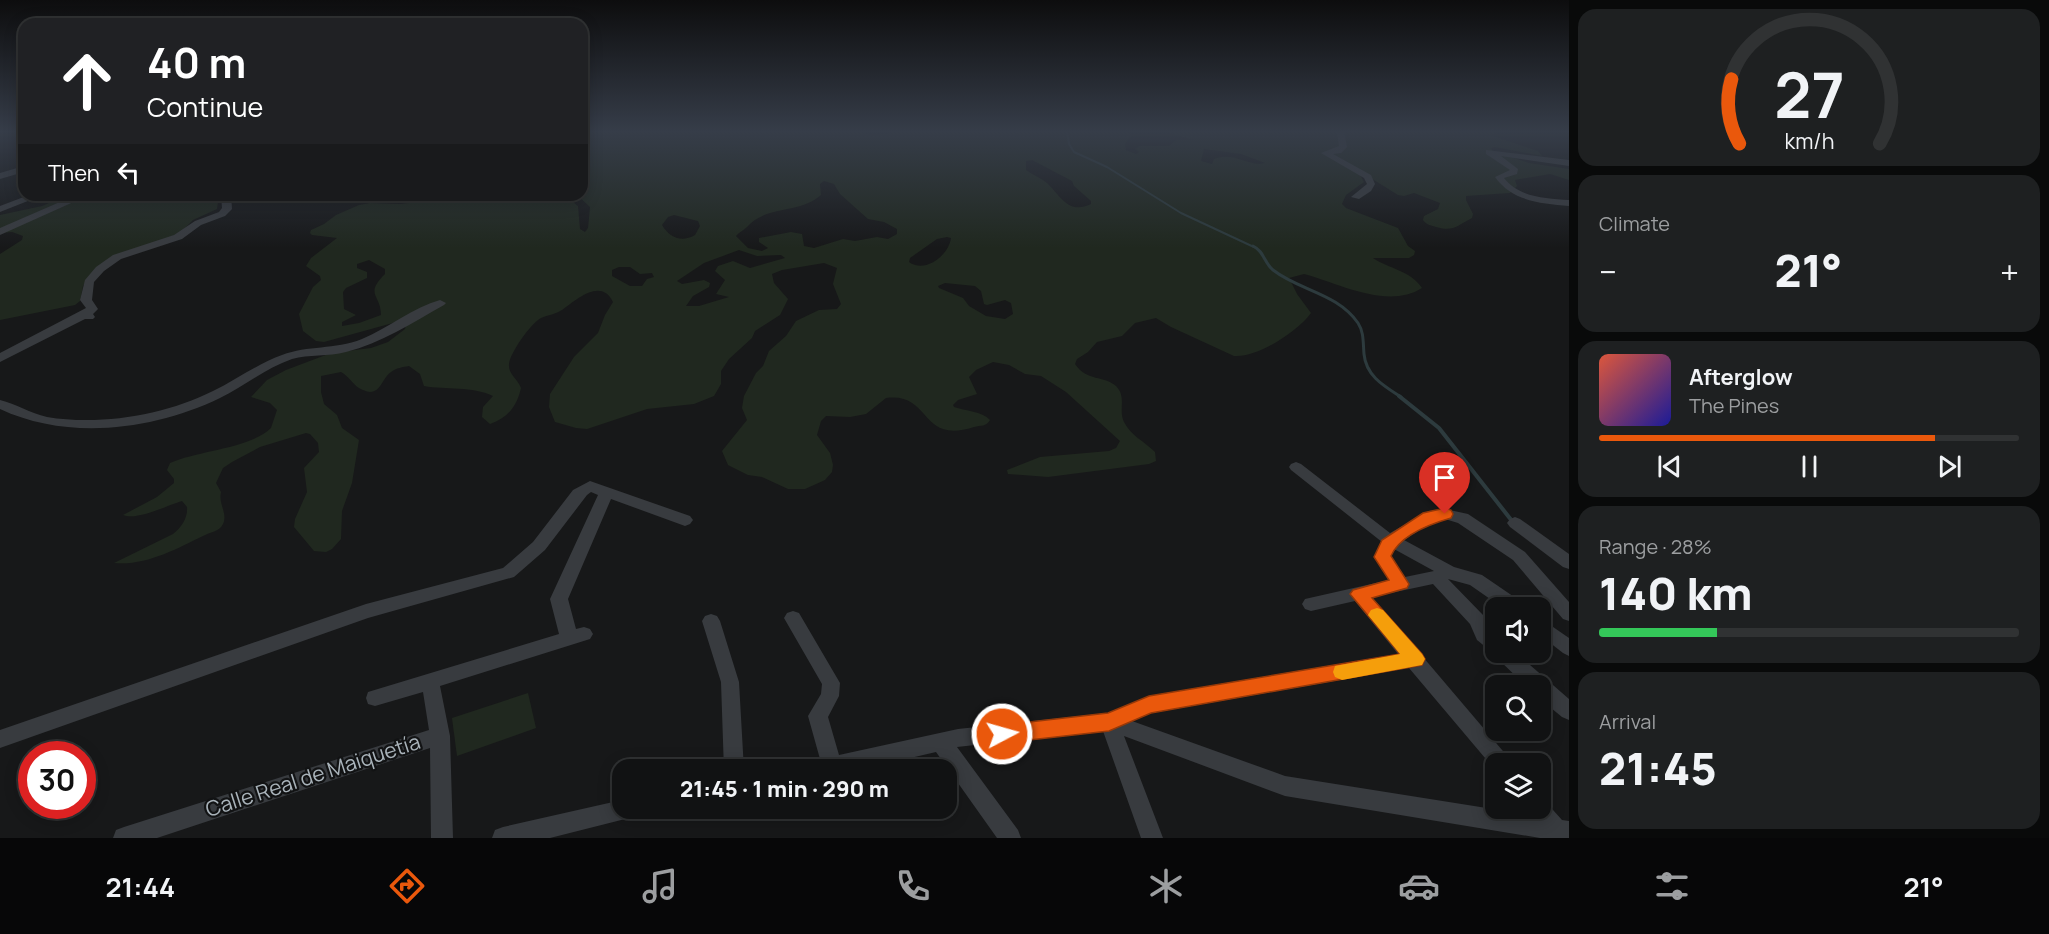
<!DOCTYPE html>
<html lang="en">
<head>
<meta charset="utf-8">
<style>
	:root { --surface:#111213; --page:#1e2021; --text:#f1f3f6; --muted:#9c9ea0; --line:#303233; --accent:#ea580c }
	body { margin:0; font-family:Manrope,sans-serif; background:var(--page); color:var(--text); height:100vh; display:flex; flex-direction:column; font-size:22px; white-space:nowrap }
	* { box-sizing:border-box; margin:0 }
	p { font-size:20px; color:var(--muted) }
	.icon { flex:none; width:33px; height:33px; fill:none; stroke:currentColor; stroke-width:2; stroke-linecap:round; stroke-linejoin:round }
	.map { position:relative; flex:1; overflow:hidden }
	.sheet { display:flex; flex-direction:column; gap:9px; padding:9px; background:#090a0a; width:480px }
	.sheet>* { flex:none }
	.top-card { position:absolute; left:18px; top:18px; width:570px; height:183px; border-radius:18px; box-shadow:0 3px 15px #0003,0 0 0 2px var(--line); background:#202124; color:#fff; overflow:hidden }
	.controls { position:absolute; left:1485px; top:597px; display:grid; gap:12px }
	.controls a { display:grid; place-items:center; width:66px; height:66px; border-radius:12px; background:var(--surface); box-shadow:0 3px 15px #0003,0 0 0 2px var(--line); font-size:30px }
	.speed { position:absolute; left:18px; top:741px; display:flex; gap:12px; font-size:30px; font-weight:700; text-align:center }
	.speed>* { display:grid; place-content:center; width:78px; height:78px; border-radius:50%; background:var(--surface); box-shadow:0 3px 15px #0003,0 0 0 2px var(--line); line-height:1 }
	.speed .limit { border:9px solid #d22; background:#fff; color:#111 }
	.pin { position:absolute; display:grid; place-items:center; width:51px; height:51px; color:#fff; margin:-62px -26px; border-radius:50% 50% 50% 0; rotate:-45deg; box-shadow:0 0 6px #0007 }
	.pin .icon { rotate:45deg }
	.me { position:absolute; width:66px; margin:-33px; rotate:84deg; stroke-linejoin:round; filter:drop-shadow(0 0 4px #0008) }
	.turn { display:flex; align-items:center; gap:21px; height:126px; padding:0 30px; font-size:27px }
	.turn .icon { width:78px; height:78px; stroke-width:2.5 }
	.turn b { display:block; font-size:42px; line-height:51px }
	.then { display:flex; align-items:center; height:57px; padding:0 30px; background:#0003; gap:12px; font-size:22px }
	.big { font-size:45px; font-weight:800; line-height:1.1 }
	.sheet .widget { flex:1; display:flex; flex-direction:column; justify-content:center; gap:9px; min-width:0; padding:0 21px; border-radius:18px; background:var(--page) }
	.sheet .dial { align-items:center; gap:0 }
	.dial svg { height:156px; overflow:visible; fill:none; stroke:var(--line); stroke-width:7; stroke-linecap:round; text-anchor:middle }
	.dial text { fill:var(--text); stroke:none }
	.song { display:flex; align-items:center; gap:18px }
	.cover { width:72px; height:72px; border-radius:9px; background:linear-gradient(135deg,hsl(10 70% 55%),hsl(240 70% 35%)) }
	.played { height:6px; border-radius:3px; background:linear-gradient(90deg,var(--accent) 80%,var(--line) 80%) }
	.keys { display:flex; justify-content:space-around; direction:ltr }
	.heat { display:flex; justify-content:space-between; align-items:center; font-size:33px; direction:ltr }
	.charge { height:9px; border-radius:4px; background:linear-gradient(90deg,#34c759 28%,var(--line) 0) }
	.trip { position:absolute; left:612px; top:759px; width:345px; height:60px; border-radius:18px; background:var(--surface); box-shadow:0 3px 15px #0003,0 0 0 2px var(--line); font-weight:800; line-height:60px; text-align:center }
	.menu { display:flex; height:96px; justify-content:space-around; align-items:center; background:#070708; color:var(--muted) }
	.menu .icon { width:42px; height:42px }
	.menu .current { color:var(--accent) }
	.menu b { font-size:27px; color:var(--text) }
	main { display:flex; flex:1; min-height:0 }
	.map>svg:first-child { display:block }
</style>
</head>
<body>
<main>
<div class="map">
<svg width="1569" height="838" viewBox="0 0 1569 838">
	<rect width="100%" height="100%" fill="#171819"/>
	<g fill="#20281f" fill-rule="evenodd">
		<path d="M582,131H864L866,134L872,136L892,133L890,131H1129L1131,136L1125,144L1126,150L1136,154L1139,152L1135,149L1139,146H1169L1176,140H1193L1163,131H1501L1490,135L1538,151L1542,156L1495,147L1491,148L1493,151L1529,163L1569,169V180L1550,174L1515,180L1517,186L1510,193L1466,196V200L1473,214L1472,218C1456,226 1454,232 1436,227C1430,225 1427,225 1423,220L1424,216L1438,209L1440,203L1414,193L1404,196L1398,195L1361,172L1359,173L1364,182L1346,195L1342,204L1346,208L1398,228L1408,246L1415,251L1414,255L1409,258H1373C1389,269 1410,270 1422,288C1388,310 1338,283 1304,274L1289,278L1297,294L1311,313C1297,332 1257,358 1234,356L1171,327L1156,318L1135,323L1122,336L1097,342L1088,352L1077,359L1075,364C1087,382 1104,375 1116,386C1127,397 1118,410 1124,422C1131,436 1144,441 1155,452L1156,461L1149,464L1048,477L1008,474L1007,470L1040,457L1109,451L1116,448L1120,441L1066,392L1041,376L1025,374L1009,365L993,362L976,370L969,377L977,394L958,400L953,405L954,407C965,411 982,411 990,420C986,427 981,425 974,427C919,445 932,392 886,398L866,414L850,417L826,416L821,421L817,435L830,453L833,465L832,472L825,480L805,489H788L762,477L748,475L728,465L722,451L747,420L742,408L744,396L756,373L763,366L769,351L786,336L796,321L819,310L837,309L841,304L833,284L837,268L824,263L782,270L772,274L774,283L788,299L780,315L755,331L752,338L729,359L721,371V384L714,396L694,404L647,409L587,429L576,428L555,422L549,407L550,394L574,357L598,333L605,315L613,302C601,277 576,300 562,310C556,314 548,315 541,318C531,323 510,353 509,364C508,374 518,379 521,388C517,406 508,418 490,424L482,417L483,407L493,396C472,386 446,390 424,386L420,374L409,366C403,367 396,368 391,372C381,379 380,398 363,390C354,387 350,377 341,372L321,376V392L324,404L337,415L342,428L359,440L352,483L342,511L341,539L332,549L326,552L314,551L294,527L295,519L307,492L304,468L319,452L318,443L310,434L306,433L260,447L232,462L223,468L216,483L221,492C218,504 228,513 223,524C219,532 210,532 203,536C176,549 146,566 114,563L173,534C182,527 188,517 187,507L182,501C168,505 137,521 123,515L157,497L174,483V479L167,470L170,463C199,450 249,449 271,428L277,410L270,403L251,397L267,380L286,370L331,353L371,348L388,342L405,329L406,322L400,321L324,342L316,341L303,331L299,314L313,287L321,280L320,276L306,266L311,258L337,238L312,235L310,233L311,230L324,224L336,215L359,205L370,203L400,204L476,195H568L569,199L578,206L580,229L585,232L588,228L590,207L577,195H582V167L586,165L582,164ZM1204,149L1241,154L1265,163C1248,167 1234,151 1214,159L1212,164L1201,161ZM1032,160L1072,181L1074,186L1091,201V204C1068,215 1061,196 1047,183C1041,178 1033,175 1026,170V161ZM824,181L834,184L840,194L868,219L884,222L897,229V234L888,239L877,237L855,241L843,239L814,248L804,246L802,234L791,232L759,238V242L768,248L762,251L748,248L736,236C739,232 743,231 747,227C766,205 800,214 821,195L820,184ZM674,215L698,221L700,226L695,235C681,243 669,237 662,225L668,217ZM947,237L951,238C949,255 925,274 909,262L910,258L937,239ZM739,250L757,256L781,255L785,258L750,268L733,261L718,266L715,271L725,280L716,294L729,297L699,306H686L693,296L709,287L710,283L704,280L682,284L677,281L704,263ZM369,260L385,269V274C364,295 381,294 381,315L359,323L342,326V322L356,315L344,309L343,292L346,288L367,278V272L357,268V264ZM619,267H630L640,274L652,273L654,277L647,279L642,286H630L612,276V270ZM945,283L975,286L981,291L984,304L987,305L1005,300L1011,303L1013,314L1005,319L986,316L969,306L963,298L939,288L938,286Z"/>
		<polygon points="68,195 219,195 219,196 217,209 193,220 183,230 168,239 136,249 89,277 83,286 80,301 75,305 0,320 0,254 22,240 23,236 12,232 0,233 0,215 42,206"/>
		<polygon points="528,693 536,728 457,756 452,718"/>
	</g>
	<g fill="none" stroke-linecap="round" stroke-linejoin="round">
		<polyline stroke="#2d3b3e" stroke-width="2" points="1067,131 1069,144 1074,152 1107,167 1181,213 1256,248"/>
		<path stroke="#2d3b3e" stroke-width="3" d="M1253,246C1264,251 1264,263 1273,270C1300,291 1337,293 1358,323C1364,332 1363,343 1364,354C1366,376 1384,386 1401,397"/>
		<polyline stroke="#2d3b3e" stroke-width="4" points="1399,396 1439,428 1512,521"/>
		<g fill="#383b3f" fill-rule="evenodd">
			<polygon points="1334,131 1344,131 1347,147 1341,153 1333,154 1371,175 1375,184 1371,191 1359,199 1351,197 1367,184 1364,178 1321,153 1339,146 1337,134"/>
			<path d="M1486,150L1569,160V166L1501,156L1518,169L1517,174L1504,178C1520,198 1546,198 1569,200V206C1541,203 1513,202 1495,177L1510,170L1486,154Z"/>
			<polygon points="24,166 24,172 0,179 0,173"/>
			<polygon points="29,195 43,195 0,212 0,206"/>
			<polygon points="76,195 89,195 0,235 0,228"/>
			<polygon points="221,195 231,195 232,209 225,216 201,225 182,239 121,259 104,271 94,282 92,300 98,309 93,314 95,317 93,319 85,319 0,362 0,353 86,308 80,300 85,280 96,267 113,255 174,235 195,221 219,212 222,208"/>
			<path d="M440,300L446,303L444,305C412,323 381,343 346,352C328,357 309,354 292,359C266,368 244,386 220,398C154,430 68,441 0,409V400C16,404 30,413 47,417C101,426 165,415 213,391C236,380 257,364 282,355C308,345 334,350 362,339C388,328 414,307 440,300Z"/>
			<path d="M1296,462L1301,464L1390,533L1429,511L1445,509L1468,514L1525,552L1569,602V621L1563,619L1513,560L1458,523L1445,519L1433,522L1404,540L1454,567L1482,575L1523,603L1525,608H1503L1470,585L1448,579L1483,615L1490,630L1496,635V652H1515L1569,699V720L1562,717L1540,699V686H1526L1496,657L1493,653L1477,640L1470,624L1433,584L1372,597L1508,757L1511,764H1496V771L1409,668L1151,713L1132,721L1285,776L1530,815L1528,808H1540V799L1545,801L1562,820L1569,821V838H1540L1285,796L1124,736L1163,838H1141L1103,731L957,747L1018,830L1021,838H997L936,752L859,770H804L807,763L820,759L808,716L821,694L822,684L784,618L787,613L793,611L799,613L840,683L839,696L828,717L839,755L958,729L1108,713L1149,696L1398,654L1355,601L1311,611L1305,609L1302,604L1305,599L1389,580L1374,557L1382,542L1291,470L1289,467L1291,464ZM1394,549L1434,571L1405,577L1390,556Z"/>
			<polygon points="590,481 690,516 693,520 690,524 685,526 611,499 568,599 576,629 584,627 590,629 593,634 590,639 440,686 450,736 453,838 431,838 430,748 157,838 113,838 116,830 124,827 429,730 423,692 375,706 368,704 366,698 368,692 559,634 550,599 598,495 591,492 587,495 545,550 514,577 368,618 0,748 0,730 366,604 503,568 533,542 573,490"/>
			<polygon points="1515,517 1520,519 1569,554 1569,569 1563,567 1510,527 1507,523 1510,519"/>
			<polygon points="711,614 717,616 720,621 739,682 744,770 724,770 721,682 702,621 705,616"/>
			<polygon points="1540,618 1569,638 1569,656 1563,653 1540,635"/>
			<polygon points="622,800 622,808 644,808 641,815 550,838 492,838 495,830 503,827"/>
		</g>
	</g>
	<linearGradient id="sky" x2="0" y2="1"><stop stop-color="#0d0d0e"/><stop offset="0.53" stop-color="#363d49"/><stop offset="1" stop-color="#363d49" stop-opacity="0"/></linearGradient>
	<rect width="1569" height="248" fill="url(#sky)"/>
	<path fill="#ea580c" stroke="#983908" stroke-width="1.5" d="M1445,508L1451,510L1453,514L1451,518C1430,524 1400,535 1391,556L1409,584L1407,588L1372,598L1422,654L1425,659L1422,665L1151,713L1109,731L1002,743L995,740L992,734L995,727L1002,725L1108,713L1149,696L1400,654L1350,594L1353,590L1389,580L1374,557L1382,540L1423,513Z"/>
	<polygon fill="#f59e0b" points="1377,608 1383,610 1422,654 1425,659 1422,665 1342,680 1335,677 1333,672 1335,666 1400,654 1368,615 1371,610"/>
	<g text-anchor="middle" stroke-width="4.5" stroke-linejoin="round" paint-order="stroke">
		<g font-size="21" fill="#a9b3ba" stroke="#121314">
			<text transform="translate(313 776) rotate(-18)" y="7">Calle Real de Maiquetía</text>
		</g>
	</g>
</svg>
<div class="controls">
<a><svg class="icon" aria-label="sound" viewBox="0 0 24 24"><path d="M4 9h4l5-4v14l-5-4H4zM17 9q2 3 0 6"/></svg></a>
<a><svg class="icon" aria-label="search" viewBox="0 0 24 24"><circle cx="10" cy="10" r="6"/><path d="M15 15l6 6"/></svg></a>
<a><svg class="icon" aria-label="layers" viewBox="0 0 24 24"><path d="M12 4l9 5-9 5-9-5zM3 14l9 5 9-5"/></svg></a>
</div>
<div class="speed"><div class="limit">30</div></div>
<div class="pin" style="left:1445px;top:514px;background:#d93025"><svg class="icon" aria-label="arrive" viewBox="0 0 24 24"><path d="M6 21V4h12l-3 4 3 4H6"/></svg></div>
<svg class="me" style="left:1002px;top:734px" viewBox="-20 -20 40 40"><circle r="17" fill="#ea580c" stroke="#fff" stroke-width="3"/><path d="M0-11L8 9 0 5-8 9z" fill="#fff"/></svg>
<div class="trip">21:45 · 1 min · 290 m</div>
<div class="top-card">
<div class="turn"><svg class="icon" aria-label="ahead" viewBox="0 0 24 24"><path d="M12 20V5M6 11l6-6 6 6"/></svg><div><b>40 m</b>Continue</div></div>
<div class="then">Then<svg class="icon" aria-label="left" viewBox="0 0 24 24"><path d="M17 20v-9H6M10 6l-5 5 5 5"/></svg></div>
</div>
</div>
<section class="sheet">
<div class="widget dial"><svg viewBox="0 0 100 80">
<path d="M14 69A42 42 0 1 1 86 69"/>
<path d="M14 69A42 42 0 0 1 10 36" stroke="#ea580c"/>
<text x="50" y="56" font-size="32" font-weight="700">27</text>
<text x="50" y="72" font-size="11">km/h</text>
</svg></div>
<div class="widget"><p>Climate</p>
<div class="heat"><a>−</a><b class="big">21°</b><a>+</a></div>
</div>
<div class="widget">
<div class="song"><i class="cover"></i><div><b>Afterglow</b><p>The Pines</p></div></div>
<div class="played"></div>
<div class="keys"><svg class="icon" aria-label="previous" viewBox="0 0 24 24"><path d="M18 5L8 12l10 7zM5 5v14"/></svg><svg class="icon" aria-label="pause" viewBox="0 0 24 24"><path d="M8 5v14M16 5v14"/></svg><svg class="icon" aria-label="next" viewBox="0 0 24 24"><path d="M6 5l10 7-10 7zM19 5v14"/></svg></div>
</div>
<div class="widget"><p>Range · 28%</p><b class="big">140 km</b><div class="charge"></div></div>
<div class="widget"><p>Arrival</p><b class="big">21:45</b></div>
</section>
</main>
<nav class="menu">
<b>21:44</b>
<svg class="icon current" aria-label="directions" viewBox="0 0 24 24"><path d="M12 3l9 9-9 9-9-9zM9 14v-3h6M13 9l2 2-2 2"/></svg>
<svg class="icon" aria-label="music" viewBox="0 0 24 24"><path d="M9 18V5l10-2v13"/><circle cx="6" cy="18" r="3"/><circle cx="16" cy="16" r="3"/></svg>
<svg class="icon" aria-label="phone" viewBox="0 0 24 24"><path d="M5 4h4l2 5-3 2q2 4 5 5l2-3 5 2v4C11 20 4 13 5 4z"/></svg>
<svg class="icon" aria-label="climate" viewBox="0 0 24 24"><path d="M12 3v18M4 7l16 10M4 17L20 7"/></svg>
<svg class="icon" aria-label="car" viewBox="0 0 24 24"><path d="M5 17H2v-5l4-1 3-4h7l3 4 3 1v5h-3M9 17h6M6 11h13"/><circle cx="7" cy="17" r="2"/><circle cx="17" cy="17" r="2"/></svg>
<svg class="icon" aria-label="filters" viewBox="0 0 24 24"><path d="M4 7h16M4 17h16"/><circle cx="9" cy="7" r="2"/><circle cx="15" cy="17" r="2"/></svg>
<b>21°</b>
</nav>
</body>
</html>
